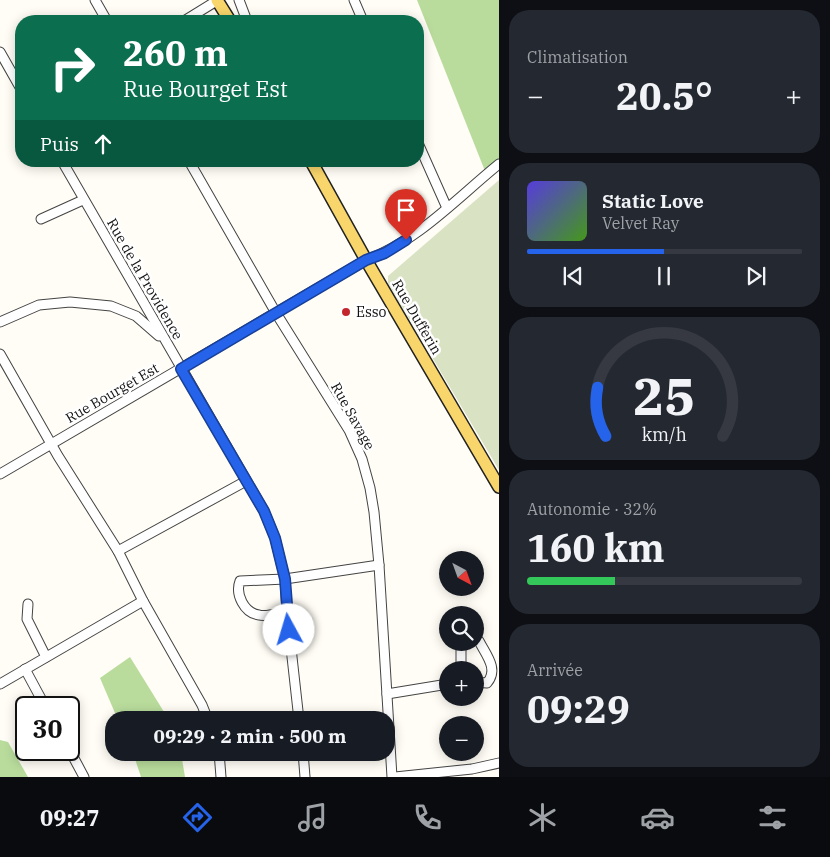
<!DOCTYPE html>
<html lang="fr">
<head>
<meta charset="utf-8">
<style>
	:root { --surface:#171b24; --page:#242831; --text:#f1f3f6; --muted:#9ea1a6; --line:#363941; --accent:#2563eb }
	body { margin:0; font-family:"IBM Plex Serif",serif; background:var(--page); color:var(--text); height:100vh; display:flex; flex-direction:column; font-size:19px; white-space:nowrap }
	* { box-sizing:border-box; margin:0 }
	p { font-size:16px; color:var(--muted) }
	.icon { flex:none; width:28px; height:28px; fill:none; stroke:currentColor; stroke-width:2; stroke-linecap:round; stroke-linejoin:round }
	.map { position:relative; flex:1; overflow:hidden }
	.sheet { display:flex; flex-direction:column; gap:10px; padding:10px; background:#0d0f14; width:331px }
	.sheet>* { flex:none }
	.guide { position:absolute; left:15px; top:15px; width:409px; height:152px; border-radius:20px; box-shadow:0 2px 12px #0003; background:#0b6e4f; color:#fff; overflow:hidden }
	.needle { width:32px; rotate:139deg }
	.fabs { position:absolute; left:439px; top:551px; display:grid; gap:10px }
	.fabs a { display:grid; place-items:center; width:45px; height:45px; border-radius:50%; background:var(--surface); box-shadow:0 2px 12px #0003; font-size:25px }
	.speed { position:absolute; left:15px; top:696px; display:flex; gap:10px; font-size:25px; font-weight:700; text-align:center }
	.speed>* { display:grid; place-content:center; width:65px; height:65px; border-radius:50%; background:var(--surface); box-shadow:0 2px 12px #0003; line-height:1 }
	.speed .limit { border:2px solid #111; border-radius:8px; background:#fff; color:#111 }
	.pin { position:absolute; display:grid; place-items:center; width:42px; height:42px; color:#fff; margin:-51px -21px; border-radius:50% 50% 50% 0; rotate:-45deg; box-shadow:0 0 5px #0007 }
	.pin .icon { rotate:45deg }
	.me { position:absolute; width:55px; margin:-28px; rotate:354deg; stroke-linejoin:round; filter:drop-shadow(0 0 4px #0008) }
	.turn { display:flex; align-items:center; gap:18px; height:105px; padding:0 25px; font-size:22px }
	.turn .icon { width:65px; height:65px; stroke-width:2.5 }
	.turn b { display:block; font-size:35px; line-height:42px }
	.then { display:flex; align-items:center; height:48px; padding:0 25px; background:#0003; gap:10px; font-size:19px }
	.big { font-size:38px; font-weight:800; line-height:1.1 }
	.sheet .widget { flex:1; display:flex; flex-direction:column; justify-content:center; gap:8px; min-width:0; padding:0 18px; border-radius:20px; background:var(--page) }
	.sheet .dial { align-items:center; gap:0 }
	.dial svg { height:130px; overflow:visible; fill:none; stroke:var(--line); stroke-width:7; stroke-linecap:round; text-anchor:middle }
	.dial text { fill:var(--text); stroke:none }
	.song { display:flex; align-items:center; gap:15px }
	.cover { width:60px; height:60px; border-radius:8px; background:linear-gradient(135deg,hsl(250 70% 55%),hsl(100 70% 35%)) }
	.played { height:5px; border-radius:2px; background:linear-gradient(90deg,var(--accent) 50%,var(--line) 50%) }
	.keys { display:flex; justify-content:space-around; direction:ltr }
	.heat { display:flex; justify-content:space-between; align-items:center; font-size:28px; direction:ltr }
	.charge { height:8px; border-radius:4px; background:linear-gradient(90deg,#34c759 32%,var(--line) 0) }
	.trip { position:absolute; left:105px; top:711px; width:290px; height:50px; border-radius:20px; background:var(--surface); box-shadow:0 2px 12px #0003; font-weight:800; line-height:50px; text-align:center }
	.dock { display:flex; height:80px; justify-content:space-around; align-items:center; background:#090b0e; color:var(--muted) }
	.dock .icon { width:35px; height:35px }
	.dock .current { color:var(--accent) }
	.dock b { font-size:22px; color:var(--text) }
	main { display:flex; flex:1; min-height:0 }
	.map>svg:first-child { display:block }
</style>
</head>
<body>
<main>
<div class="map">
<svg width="499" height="777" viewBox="0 0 499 777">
	<rect width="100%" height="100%" fill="#fffdf5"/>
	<g fill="#b9dc9c">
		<polygon points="417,0 499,0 499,159 485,171"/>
		<polygon points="130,657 169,720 118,720 100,678"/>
		<polygon points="0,740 8,742 28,777 0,777"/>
		<polygon points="133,753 181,753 185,777 141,777"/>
	</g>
	<polygon fill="#d9e3c4" points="499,180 499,470 388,283 388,276"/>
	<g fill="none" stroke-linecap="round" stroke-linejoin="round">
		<g stroke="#444" stroke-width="11">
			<g id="minor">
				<polyline points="95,0 107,21"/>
				<polyline points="239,0 247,21"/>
				<polyline points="354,0 363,21"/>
				<polyline points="184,21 218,0"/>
				<polyline points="0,52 21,89"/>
				<polyline points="418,143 447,208"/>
				<polyline points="62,161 264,511 275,538 285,579 287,612 299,720"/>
				<polyline points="189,161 276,313 349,430 362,459 370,488 374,512 379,565 392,777"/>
				<polyline points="41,219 83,200"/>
				<polyline points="0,322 39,305 70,302 111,306 136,316 159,336"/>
				<polyline points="0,354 58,456 118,551 143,601 202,705 208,720"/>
				<path d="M0,474L366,260C418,241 457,198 499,164"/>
				<polyline points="118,551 246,481"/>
				<polyline points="28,604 27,619 46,657"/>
				<path d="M287,612C278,613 267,617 259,615C244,613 235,594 240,581L285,579L379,565"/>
				<path d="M475,639L479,641C486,655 499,669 487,683L475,682"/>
				<polyline points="25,669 46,708"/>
				<polyline points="461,670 461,642"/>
				<polyline points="0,684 143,601"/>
				<polyline points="387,694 448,684"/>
				<polyline points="69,749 84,777"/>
				<polyline points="219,752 221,777"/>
				<polyline points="303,752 305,777"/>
				<polyline points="395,777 472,769 499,763"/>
			</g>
		</g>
		<g stroke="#222" stroke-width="14">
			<g id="major">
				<polyline points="217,0 230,21"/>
				<polyline points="311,161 366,260 499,487"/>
			</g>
		</g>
		<use href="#minor" stroke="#fff" stroke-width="9"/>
		<use href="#major" stroke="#f9d66b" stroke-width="11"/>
	</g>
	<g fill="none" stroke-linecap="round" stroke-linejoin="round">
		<g stroke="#184099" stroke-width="12">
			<polyline id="route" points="289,630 285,579 275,538 264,511 181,369 366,260 385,253 406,240"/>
		</g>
		<use href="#route" stroke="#2563eb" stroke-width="9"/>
	</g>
	<circle fill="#c4262e" stroke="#fff" stroke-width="2" cx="346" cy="312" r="5"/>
	<g text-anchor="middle" stroke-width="5" stroke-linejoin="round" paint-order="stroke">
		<g font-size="14" fill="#111" stroke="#fff">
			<text transform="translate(145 279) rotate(60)" y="5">Rue de la Providence</text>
			<text transform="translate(417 317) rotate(60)" y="5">Rue Dufferin</text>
			<text transform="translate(112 393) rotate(-30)" y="5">Rue Bourget Est</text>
			<text transform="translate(353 416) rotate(61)" y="5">Rue Savage</text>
		</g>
		<g font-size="14" fill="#111" stroke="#fff" text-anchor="start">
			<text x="356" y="317">Esso</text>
		</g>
	</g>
</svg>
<div class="fabs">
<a><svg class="needle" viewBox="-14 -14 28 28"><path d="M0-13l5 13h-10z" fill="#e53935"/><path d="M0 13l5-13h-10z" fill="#9ea1a6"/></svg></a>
<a><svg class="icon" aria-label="search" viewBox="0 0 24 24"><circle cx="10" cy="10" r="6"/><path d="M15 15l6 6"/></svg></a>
<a>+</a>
<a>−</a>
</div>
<div class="speed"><div class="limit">30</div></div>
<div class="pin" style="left:406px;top:240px;background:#d93025"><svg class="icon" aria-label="arrive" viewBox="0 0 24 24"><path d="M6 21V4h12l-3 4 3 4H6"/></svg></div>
<svg class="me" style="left:289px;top:630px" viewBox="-20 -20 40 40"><circle r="19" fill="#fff"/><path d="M0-13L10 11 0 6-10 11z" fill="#2563eb"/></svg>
<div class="trip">09:29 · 2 min · 500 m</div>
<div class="guide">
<div class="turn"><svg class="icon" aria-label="right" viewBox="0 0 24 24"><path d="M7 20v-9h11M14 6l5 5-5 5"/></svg><div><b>260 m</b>Rue Bourget Est</div></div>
<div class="then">Puis<svg class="icon" aria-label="ahead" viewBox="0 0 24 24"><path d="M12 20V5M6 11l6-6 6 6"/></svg></div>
</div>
</div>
<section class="sheet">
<div class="widget"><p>Climatisation</p>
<div class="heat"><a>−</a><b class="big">20.5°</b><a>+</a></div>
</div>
<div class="widget">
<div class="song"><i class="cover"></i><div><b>Static Love</b><p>Velvet Ray</p></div></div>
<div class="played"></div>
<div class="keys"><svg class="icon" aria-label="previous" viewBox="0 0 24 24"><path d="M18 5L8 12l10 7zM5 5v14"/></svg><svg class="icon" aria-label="pause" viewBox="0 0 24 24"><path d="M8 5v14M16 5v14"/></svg><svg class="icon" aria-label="next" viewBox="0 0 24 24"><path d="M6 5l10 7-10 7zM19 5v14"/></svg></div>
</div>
<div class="widget dial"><svg viewBox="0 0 100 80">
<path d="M14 69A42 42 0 1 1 86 69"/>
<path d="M14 69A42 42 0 0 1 9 39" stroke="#2563eb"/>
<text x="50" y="56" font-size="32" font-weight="700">25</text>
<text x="50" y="72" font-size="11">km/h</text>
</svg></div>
<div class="widget"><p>Autonomie · 32%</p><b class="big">160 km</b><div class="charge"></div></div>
<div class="widget"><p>Arrivée</p><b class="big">09:29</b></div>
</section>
</main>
<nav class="dock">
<b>09:27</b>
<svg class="icon current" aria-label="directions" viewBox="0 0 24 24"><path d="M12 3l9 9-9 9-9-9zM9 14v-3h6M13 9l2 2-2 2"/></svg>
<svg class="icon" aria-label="music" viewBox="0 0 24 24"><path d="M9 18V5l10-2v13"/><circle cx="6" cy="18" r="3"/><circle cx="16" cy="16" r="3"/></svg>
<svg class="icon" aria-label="phone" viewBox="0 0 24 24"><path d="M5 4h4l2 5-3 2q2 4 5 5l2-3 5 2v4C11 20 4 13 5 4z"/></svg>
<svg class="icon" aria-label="climate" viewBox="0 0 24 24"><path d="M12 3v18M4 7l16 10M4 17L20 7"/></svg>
<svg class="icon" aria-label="car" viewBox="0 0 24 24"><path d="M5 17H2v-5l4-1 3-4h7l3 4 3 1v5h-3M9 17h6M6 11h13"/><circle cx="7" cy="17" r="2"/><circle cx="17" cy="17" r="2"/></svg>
<svg class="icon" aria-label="filters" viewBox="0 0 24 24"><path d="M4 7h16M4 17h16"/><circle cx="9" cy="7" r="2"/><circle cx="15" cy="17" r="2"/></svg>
</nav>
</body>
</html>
